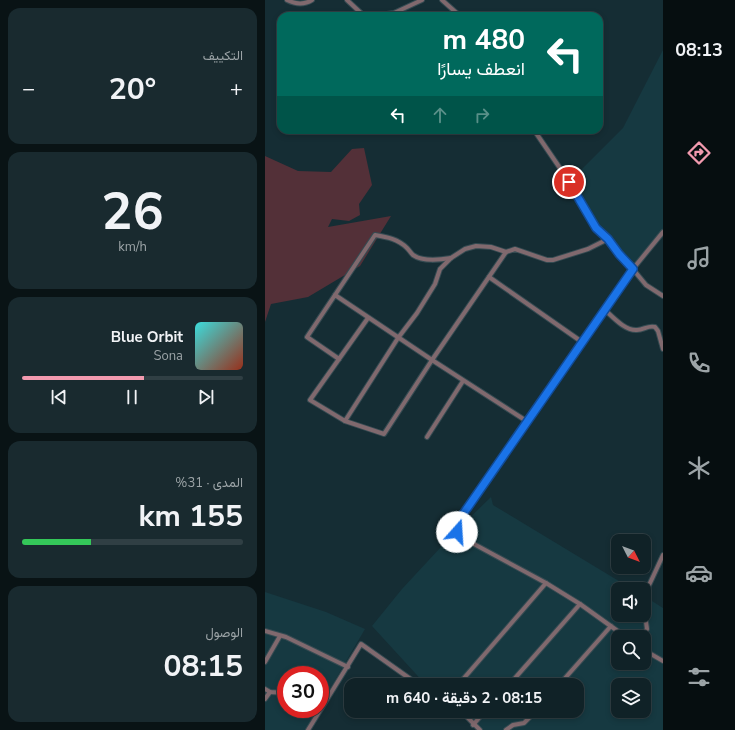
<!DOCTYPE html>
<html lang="ar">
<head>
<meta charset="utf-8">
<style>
	:root { --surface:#102227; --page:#192a2f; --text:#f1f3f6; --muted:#9ca4a7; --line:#303f44; --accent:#f29aaf }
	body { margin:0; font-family:"Nunito Sans",Vazirmatn,sans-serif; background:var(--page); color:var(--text); direction:rtl; height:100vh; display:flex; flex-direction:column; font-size:15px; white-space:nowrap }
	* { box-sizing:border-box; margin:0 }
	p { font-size:13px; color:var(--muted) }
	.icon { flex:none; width:22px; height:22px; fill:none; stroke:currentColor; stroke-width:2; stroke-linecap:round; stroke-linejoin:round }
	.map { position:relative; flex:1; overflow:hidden; direction:ltr }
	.panel { display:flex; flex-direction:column; gap:8px; padding:8px; background:#091315; width:265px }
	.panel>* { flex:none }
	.guide { position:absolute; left:12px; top:12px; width:326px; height:122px; border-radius:12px; box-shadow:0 2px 6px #0003,0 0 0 1px var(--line); direction:rtl; background:#00695c; color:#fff; overflow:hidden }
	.needle { width:26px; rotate:132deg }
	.controls { position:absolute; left:346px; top:534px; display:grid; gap:8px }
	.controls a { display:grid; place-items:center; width:40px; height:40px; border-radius:8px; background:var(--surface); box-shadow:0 2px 6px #0003,0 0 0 1px var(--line); font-size:20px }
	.speed { position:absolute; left:12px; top:666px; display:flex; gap:8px; font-size:20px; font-weight:700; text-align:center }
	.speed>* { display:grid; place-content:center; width:52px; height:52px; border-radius:50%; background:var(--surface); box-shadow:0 2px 6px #0003,0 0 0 1px var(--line); line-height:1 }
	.speed .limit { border:6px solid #d22; background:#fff; color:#111 }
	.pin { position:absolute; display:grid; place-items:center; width:34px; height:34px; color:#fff; margin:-17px; border:2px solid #fff; border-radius:50%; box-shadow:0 1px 4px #0007 }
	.me { position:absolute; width:44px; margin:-22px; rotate:19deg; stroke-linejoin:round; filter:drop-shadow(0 0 3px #0008) }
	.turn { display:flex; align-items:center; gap:14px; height:84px; padding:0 12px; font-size:18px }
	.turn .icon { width:52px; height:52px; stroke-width:2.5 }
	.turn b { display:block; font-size:28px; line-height:34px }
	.lanes { display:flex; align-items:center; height:38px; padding:0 12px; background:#0003; justify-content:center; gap:20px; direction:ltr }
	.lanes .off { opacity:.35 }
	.big { font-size:30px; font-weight:700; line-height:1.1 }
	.panel .widget { flex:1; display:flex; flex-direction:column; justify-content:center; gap:6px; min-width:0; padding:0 14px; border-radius:12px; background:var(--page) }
	.panel .dial { align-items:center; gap:0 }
	.dial b { font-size:52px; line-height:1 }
	.song { display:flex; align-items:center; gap:12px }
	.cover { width:48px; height:48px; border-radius:6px; background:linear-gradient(135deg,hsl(180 70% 55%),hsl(10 70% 35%)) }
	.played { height:4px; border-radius:2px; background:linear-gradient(90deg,var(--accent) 55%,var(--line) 55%) }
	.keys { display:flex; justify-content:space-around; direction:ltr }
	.heat { display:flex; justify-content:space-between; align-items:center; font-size:22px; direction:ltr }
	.charge { height:6px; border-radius:3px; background:linear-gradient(90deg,#34c759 31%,var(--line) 0) }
	.trip { position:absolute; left:79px; top:678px; width:240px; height:40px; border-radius:12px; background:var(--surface); box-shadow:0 2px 6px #0003,0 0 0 1px var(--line); font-weight:700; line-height:40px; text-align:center; direction:rtl }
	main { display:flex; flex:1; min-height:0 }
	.dock { display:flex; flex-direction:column; width:72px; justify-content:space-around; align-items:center; background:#060e10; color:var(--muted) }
	.dock .icon { width:28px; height:28px }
	.dock .on { color:var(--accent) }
	.dock b { font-size:18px; color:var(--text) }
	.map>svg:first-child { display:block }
</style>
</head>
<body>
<main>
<nav class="dock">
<b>08:13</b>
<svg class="icon on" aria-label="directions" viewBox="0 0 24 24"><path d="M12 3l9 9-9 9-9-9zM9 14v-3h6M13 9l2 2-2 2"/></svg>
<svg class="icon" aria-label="music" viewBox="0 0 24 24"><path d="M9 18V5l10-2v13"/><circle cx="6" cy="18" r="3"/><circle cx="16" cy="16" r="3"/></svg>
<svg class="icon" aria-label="phone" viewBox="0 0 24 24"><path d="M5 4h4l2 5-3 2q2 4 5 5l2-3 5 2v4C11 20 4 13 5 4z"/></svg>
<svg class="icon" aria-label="climate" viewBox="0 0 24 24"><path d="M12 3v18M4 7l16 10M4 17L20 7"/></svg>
<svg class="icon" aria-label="car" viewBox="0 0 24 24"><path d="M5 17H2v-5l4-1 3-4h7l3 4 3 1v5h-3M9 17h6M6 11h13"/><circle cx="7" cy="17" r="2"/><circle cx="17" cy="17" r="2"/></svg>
<svg class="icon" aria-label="filters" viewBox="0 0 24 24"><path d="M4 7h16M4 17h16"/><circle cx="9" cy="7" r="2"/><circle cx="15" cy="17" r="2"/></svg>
</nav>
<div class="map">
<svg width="398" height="730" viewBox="0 0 398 730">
	<rect width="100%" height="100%" fill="#152d34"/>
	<g fill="#163941" fill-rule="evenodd">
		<polygon points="398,50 398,232 368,269 331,228 304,182 358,128"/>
		<path d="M226,497L228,505L367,589H353V615H379V596L398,608V730H214L190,711H312V685H161L107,626L137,589L188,534ZM353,637H379V663H353ZM353,685H379V711H353Z"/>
		<polygon points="0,592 61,612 100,629 55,706 55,675 21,675 21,709 53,709 41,730 0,730"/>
	</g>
	<polygon fill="#533038" points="99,148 107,185 94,204 95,215 84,221 67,219 63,227 126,216 95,266 43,297 6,304 0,322 0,156 33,171 66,172 87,149"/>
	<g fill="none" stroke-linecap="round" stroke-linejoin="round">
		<g stroke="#354b52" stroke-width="6">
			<g id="street">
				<path d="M22,0C30,4 39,5 47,0"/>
				<polyline points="82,0 97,14 104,16"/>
				<polyline points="177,0 195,16"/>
				<polyline points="108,16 129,13 157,0"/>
				<polyline points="269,130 301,177 331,228 343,239 381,285 398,296"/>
				<polyline points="224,277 317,342"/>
				<path d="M70,295L110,235C122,237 133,239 142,248C144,250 146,253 148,255C158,262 174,260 186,258"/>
				<path d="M340,310C348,317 360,331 372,330C379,330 383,325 390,327L393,331L398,349"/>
				<polyline points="103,318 45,400 80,421 133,338 152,313 170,284 175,269 186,258 200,249 211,246 226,247 241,252 250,249 282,260 288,260 323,249 343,239"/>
				<polyline points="74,359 42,337 70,295 167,360 263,422"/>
				<polyline points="80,421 119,434 167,360 241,252"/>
				<polyline points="162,437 198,381"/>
				<polyline points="379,596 398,555"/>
				<polyline points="0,631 21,637 83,667"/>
				<path d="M361,637L315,604L281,583L196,537C191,532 190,526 194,520L363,275L398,232"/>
				<polyline points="376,637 382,629 379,608"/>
				<polyline points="379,650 398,661"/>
				<polyline points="0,662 15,636"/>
				<polyline points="193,685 281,583"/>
				<polyline points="244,685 315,604"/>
				<polyline points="294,685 346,626"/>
				<polyline points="0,689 5,692 21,693"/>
				<polyline points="0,699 5,692"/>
				<polyline points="196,711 215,730"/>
				<polyline points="208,725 220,711"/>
				<polyline points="43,730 96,644 151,683 156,685"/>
				<polyline points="241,730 248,725 259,723 271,711"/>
			</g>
		</g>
		<use href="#street" stroke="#80696e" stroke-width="4"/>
	</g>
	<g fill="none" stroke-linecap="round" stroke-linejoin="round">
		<g stroke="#114b97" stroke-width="10">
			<polyline id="route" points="192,532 192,526 194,520 368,269 354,254 343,239 331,228 304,182"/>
		</g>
		<use href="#route" stroke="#1a73e8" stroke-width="7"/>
	</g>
</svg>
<div class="controls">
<a><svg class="needle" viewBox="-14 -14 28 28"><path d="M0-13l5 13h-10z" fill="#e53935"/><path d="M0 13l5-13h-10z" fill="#9ca4a7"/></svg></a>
<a><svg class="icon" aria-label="sound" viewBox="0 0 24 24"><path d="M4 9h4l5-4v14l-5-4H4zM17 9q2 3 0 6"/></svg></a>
<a><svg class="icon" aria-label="search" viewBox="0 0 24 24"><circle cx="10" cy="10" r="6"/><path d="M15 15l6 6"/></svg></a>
<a><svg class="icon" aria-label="layers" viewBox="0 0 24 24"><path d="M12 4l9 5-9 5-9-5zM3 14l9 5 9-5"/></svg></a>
</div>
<div class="speed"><div class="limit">30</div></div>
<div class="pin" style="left:304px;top:182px;background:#d93025"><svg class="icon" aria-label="arrive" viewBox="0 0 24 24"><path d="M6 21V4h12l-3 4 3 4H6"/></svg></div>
<svg class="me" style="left:192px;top:532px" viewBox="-20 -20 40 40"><circle r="19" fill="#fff"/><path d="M0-13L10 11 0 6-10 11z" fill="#1a73e8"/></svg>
<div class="trip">08:15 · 2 دقيقة · 640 m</div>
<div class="guide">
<div class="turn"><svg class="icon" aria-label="left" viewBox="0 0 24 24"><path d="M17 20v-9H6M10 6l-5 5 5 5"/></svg><div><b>480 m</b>انعطف يسارًا</div></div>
<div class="lanes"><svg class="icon" aria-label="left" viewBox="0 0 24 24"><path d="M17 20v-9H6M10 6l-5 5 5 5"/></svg><svg class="icon off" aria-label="ahead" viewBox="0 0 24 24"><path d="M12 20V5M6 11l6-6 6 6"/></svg><svg class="icon off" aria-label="right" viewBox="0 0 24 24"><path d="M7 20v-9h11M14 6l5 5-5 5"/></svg></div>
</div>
</div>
<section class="panel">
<div class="widget"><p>التكييف</p>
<div class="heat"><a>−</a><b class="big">20°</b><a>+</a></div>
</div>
<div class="widget dial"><b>26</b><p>km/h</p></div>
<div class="widget">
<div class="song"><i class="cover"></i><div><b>Blue Orbit</b><p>Sona</p></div></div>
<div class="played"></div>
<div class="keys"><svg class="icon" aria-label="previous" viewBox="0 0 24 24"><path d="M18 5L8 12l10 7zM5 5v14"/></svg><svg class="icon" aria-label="pause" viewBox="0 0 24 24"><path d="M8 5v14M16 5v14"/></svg><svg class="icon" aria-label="next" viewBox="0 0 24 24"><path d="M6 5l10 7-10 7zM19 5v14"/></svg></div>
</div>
<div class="widget"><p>المدى · 31%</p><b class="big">155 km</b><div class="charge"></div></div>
<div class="widget"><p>الوصول</p><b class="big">08:15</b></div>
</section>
</main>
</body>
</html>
